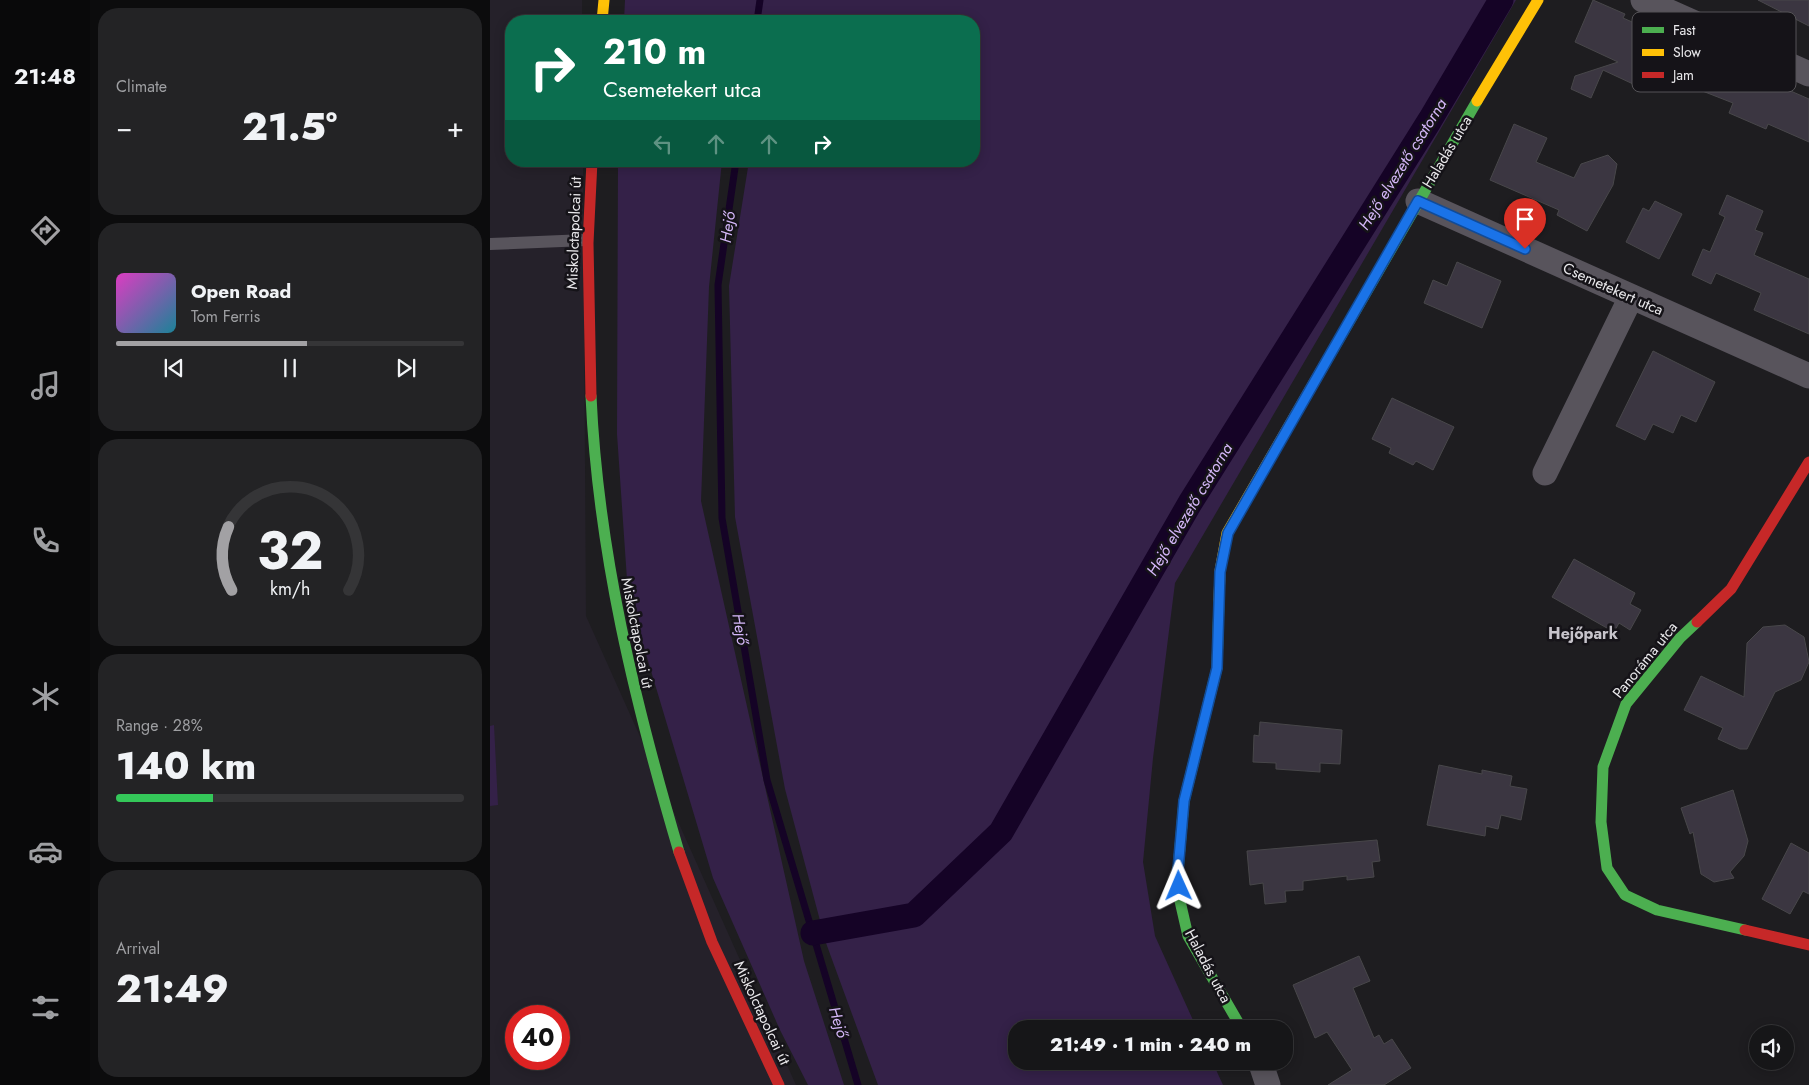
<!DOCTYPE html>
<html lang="en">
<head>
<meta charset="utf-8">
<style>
	:root { --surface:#161618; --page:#232325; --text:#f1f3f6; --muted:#9e9fa2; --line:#353537; --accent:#a2a1a4 }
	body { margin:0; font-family:Jost,sans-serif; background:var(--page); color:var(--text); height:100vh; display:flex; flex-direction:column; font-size:19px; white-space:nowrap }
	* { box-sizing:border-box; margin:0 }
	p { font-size:16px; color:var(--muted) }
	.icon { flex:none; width:28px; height:28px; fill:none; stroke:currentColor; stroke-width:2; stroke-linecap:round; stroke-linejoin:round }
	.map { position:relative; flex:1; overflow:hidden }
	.details { display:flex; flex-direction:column; gap:8px; padding:8px; background:#0c0c0d; width:400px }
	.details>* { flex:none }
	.banner { position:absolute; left:15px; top:15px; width:475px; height:152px; border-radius:20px; box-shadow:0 2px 12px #0003,0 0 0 1px var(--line); background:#0b6e4f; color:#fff; overflow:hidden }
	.controls { position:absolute; left:1259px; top:1025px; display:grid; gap:10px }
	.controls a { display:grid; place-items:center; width:45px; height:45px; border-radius:50%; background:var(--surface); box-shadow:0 2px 12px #0003,0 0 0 1px var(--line); font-size:25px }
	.speed { position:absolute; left:15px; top:1005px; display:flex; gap:10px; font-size:25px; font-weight:700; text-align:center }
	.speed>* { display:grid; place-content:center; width:65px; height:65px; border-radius:50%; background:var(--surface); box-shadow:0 2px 12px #0003,0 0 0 1px var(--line); line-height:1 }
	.speed .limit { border:8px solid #d22; background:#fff; color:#111 }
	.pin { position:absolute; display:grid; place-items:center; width:42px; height:42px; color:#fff; margin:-51px -21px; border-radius:50% 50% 50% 0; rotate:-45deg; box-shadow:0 0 5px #0007 }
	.pin .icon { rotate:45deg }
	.me { position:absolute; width:55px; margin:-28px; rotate:359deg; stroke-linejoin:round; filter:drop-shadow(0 0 4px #0008) }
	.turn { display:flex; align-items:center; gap:18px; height:105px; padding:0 15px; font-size:22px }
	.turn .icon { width:65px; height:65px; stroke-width:2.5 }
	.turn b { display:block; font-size:35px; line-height:42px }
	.lanes { display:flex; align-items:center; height:48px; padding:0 15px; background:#0003; justify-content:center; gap:25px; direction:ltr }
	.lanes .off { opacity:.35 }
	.big { font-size:38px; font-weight:800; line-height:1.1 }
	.details .card { flex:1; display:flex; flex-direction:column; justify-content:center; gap:8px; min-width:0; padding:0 18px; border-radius:20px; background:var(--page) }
	.details .dial { align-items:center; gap:0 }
	.dial svg { height:130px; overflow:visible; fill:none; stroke:var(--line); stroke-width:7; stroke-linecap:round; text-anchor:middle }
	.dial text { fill:var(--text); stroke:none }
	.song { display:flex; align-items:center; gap:15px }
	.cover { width:60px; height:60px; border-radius:8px; background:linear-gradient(135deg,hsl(310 70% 55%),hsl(190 70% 35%)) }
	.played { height:5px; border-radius:2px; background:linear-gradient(90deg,var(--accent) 55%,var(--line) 55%) }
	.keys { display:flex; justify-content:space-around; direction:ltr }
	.heat { display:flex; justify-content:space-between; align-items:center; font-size:28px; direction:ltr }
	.charge { height:8px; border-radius:4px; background:linear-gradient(90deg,#34c759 28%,var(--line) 0) }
	.trip { position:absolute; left:518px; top:1020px; width:285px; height:50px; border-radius:20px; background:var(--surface); box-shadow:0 2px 12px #0003,0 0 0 1px var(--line); font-weight:800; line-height:50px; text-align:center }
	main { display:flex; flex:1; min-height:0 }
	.dock { display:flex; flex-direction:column; width:90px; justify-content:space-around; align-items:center; background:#09090a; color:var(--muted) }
	.dock .icon { width:35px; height:35px }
	.dock .current { color:var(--accent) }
	.dock b { font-size:22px; color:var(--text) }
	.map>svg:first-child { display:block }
</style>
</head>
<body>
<main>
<nav class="dock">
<b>21:48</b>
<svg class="icon current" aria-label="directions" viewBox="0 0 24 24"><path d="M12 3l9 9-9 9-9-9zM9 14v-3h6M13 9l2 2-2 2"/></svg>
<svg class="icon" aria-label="music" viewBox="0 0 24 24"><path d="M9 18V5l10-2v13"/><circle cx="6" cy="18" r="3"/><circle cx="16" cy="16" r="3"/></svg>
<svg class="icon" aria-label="phone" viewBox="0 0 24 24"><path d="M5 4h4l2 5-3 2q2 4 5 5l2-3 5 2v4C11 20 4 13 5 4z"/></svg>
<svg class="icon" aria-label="climate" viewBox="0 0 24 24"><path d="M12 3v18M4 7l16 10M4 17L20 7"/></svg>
<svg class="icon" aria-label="car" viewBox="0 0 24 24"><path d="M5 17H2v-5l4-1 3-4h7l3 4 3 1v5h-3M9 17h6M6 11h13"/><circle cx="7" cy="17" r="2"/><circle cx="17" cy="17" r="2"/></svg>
<svg class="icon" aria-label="filters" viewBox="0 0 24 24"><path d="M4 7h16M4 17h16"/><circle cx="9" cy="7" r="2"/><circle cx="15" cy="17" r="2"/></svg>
</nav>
<section class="details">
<div class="card"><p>Climate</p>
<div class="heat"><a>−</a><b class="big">21.5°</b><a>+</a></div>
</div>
<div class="card">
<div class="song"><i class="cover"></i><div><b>Open Road</b><p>Tom Ferris</p></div></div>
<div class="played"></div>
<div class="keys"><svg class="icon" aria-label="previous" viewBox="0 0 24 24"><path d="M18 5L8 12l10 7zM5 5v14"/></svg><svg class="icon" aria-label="pause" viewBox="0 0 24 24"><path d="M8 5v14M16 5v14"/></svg><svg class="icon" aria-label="next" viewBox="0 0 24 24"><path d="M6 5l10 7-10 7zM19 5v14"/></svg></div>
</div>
<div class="card dial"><svg viewBox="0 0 100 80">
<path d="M14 69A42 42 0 1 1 86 69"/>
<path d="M14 69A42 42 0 0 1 12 30" stroke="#a2a1a4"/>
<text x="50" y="56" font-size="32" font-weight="700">32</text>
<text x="50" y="72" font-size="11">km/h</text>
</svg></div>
<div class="card"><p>Range · 28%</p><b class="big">140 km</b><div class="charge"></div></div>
<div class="card"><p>Arrival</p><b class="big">21:49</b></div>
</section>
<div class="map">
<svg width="1319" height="1085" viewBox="0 0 1319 1085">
	<rect width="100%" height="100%" fill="#1e1d20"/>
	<path fill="#25212a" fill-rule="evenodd" d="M0,0H92V21H21V161H93L96,616L306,1085H0ZM26,1016H69V1059H26Z"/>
	<g fill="#342148">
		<polygon points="135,0 1026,0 685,583 663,758 653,862 665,936 707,1029 526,1029 526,1061 722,1061 733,1085 388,1085 336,943 295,789 245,517 239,286 259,161 484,161 484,21 134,21"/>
		<polygon points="128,161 232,161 219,287 211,501 314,961 354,1085 318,1085 290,1030 223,878 138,594 127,434"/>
		<polygon points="4,725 8,805 0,806 0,726"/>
	</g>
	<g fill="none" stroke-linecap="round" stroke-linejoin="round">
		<g stroke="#150326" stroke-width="7">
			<polyline points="267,21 270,0"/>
			<polyline points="246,161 228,285 232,518 277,780 368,1085"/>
		</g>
		<polyline stroke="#150326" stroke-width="25" points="323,933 424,915 511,832 700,503 940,120 1011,0"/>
	</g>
	<g fill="#3b3641" stroke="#48474a">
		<polygon points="1103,0 1135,14 1133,18 1319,99 1319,142 1278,124 1276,129 1239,113 1243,103 1164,72 1156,90 1113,70 1101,98 1081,89 1085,76 1128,62 1085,42"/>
		<polygon points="1268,0 1319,0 1319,26"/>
		<polygon points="1024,124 1057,138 1046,162 1084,178 1091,164 1118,155 1127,164 1123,185 1097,231 1067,215 1069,210 1000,180"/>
		<polygon points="1237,195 1273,211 1265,230 1273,233 1264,255 1319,279 1319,334 1264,310 1271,293 1226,273 1221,284 1202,275 1213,249 1220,252 1235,217 1229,214"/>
		<polygon points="1165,201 1192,214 1169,259 1136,242 1153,208 1159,211"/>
		<polygon points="967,262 1011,281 992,328 934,303 943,280 957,286"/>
		<polygon points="1163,351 1225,382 1206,422 1191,415 1183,433 1163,424 1155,440 1126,426"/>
		<polygon points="902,398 964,427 943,470 926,461 923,465 899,453 901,448 882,439"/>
		<polygon points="1084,559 1145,593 1140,604 1151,610 1140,630 1129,623 1124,632 1062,597"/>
		<polygon points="1295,625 1314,637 1319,662 1311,680 1285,692 1257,749 1250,749 1228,739 1233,728 1194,710 1211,676 1254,697 1257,643 1273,627"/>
		<polygon points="770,722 852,730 850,764 830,763 830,772 786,769 786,763 763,762 764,735 769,736"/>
		<polygon points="949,765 992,774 992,770 1022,776 1020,786 1037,789 1031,820 1011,815 1008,829 996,826 995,836 937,825"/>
		<polygon points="1243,790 1258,841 1254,856 1240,872 1244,878 1224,882 1211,874 1203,832 1200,834 1191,808"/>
		<polygon points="887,840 890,861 882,862 884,877 857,880 857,876 813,881 813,890 795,891 796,902 775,904 773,883 760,885 757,851"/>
		<polygon points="1301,843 1319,853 1319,894 1313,891 1300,914 1272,899"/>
		<polygon points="869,956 880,981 863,988 884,1038 889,1035 894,1044 902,1039 921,1068 894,1085 838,1085 862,1070 837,1032 825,1038 803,985"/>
	</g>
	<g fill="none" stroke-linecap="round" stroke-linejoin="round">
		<polyline stroke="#58545c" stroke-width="12" points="0,244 96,240"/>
		<g stroke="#58545c" stroke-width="25">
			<polyline points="1153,0 1319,74"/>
			<polyline points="928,201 1319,376"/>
			<polyline points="1055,473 1141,297"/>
			<polyline points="770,1061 778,1085"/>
		</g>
		<g stroke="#4caf50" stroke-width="11">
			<polyline points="833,367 987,101"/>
			<path d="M101,396C108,552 145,703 189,852"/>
			<polyline points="729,600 727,668 694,801 688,870 690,901 698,936 752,1029"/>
			<polyline points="1207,622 1190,638 1136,704 1113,767 1111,822 1117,868 1135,895 1167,910 1255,930"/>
		</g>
		<g stroke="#ffc107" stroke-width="11">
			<polyline points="112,21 114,0"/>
			<polyline points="987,101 1048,0"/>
			<polyline points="729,600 730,571 737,533 833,367"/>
		</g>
		<g stroke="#c62828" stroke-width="11">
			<polyline points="101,396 98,243 102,161"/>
			<polyline points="1207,622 1241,589 1319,462"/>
			<polyline points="189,852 222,942 289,1085"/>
			<polyline points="1255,930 1319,945"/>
		</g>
	</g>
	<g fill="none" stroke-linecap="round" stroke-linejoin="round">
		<g stroke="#114b97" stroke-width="12">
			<polyline id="route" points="689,886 688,870 694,801 727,668 730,572 738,533 928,201 1035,249"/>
		</g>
		<use href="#route" stroke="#1a73e8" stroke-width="9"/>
	</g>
	<g text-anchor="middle" stroke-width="5" stroke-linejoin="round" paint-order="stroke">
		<g font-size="15" fill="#e9e8eb" stroke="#151318">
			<text transform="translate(957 152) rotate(-59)" y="5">Haladás utca</text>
			<text transform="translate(84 233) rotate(-88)" y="5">Miskolctapolcai út</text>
			<text transform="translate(1123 289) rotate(24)" y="5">Csemetekert utca</text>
			<text transform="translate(147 633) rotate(79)" y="5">Miskolctapolcai út</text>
			<text transform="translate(1155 660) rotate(-51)" y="5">Panoráma utca</text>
			<text transform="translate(718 966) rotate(62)" y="5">Haladás utca</text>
			<text transform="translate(272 1013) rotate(65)" y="5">Miskolctapolcai út</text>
		</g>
		<g font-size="16" font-style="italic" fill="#d4b7f8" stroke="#151318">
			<text transform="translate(912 164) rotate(-58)" y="6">Hejő elvezető csatorna</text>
			<text transform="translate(237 227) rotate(-82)" y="6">Hejő</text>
			<text transform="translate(699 509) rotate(-59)" y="6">Hejő elvezető csatorna</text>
			<text transform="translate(251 629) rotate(80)" y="6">Hejő</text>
			<text transform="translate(349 1022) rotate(73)" y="6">Hejő</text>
		</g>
		<g font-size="16" font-weight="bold" fill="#c7c4cb" stroke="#151318">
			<text x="1093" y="639">Hejőpark</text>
		</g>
	</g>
	<rect x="1142" y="12" width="164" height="80" rx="8" fill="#151318" stroke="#555357" stroke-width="1"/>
	<rect x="1152" y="27" width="22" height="6" fill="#4caf50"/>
	<rect x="1152" y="49" width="22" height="7" fill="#ffc107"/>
	<rect x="1152" y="72" width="22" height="6" fill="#c62828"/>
	<g font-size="14" fill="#e9e8eb">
		<text x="1183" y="35">Fast</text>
		<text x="1183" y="57">Slow</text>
		<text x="1183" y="80">Jam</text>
	</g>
</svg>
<div class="controls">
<a><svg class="icon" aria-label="sound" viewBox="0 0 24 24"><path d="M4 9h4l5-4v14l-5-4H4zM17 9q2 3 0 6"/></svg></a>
</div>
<div class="speed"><div class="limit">40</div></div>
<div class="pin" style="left:1035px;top:249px;background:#d93025"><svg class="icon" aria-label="arrive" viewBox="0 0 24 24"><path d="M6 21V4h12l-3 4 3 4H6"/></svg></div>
<svg class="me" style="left:689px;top:886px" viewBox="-20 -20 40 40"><path d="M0-17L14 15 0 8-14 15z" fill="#1a73e8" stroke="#fff" stroke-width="4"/></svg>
<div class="trip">21:49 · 1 min · 240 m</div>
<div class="banner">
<div class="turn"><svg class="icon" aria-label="right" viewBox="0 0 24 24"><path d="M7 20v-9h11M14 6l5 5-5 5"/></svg><div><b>210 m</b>Csemetekert utca</div></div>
<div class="lanes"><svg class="icon off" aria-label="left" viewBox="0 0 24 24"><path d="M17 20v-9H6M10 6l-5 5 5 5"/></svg><svg class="icon off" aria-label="ahead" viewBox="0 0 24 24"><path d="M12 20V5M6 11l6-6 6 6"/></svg><svg class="icon off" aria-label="ahead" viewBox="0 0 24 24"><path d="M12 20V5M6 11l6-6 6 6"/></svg><svg class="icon" aria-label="right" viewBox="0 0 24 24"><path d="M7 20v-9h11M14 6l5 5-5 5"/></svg></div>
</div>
</div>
</main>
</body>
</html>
